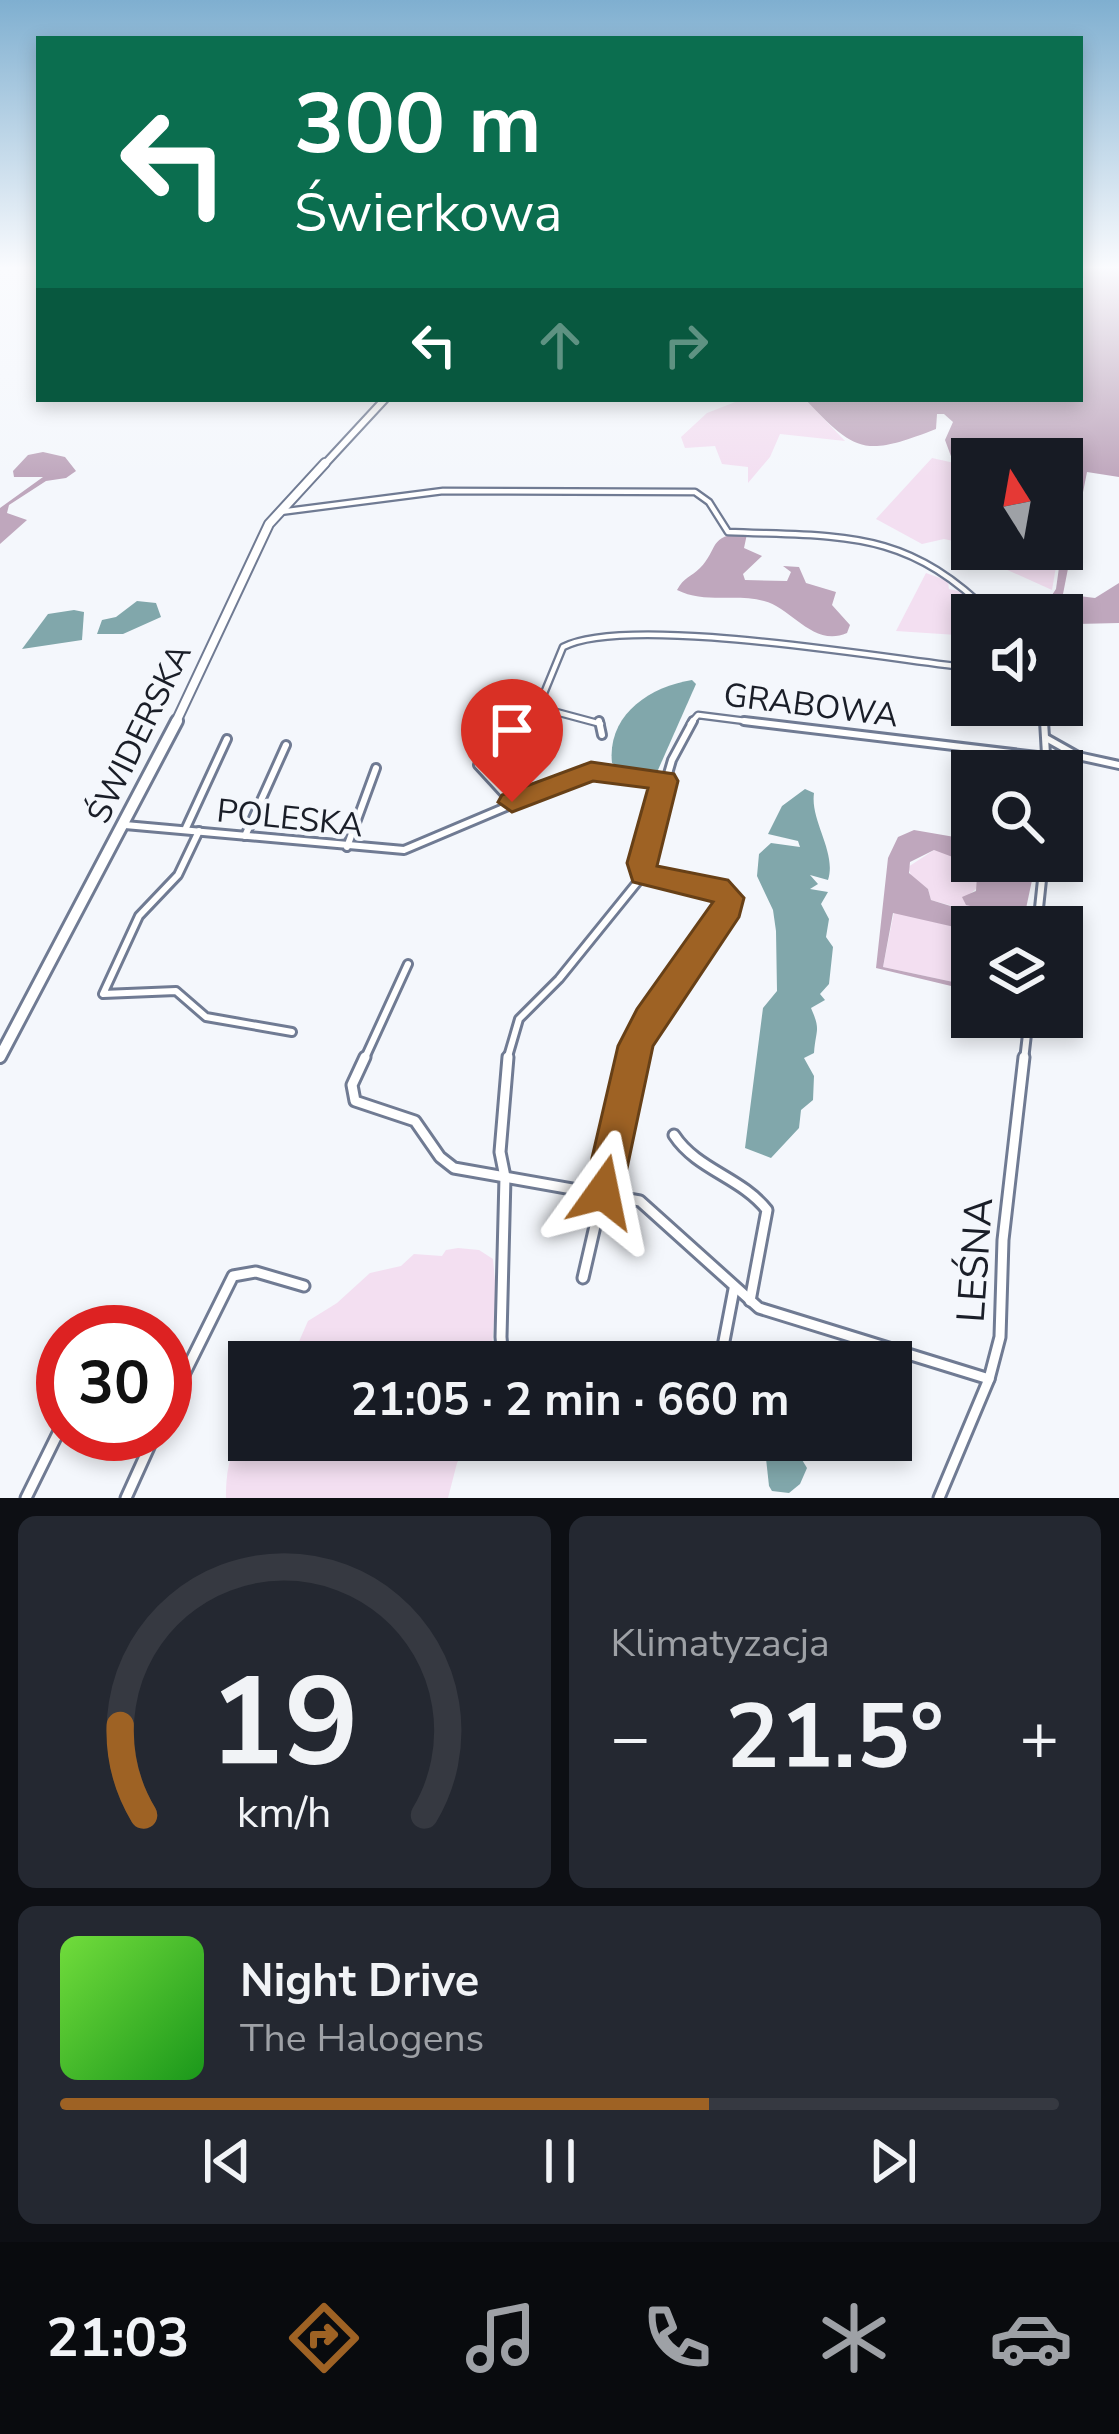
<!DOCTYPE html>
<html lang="pl">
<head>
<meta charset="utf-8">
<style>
	:root { --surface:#171b24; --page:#242831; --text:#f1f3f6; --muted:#9ea1a6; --line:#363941; --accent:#9e6224 }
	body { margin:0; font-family:"Nunito Sans",sans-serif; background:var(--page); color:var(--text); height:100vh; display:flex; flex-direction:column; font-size:45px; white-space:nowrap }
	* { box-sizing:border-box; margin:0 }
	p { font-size:39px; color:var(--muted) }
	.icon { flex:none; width:66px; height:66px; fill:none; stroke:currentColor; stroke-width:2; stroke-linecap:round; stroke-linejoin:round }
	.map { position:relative; height:1498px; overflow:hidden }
	.panel { display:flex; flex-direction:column; gap:18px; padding:18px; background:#0d0f14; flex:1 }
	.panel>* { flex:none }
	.hud { position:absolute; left:36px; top:36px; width:1047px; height:366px; border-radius:0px; box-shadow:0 6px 18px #0003; background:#0b6e4f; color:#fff; overflow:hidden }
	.needle { width:78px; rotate:349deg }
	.tools { position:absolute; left:951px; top:438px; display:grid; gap:24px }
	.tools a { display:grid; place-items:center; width:132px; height:132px; border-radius:0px; background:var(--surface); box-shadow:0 6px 18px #0003; font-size:60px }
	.speed { position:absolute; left:36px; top:1305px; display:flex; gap:24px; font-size:60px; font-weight:700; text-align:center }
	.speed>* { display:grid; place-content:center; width:156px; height:156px; border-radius:50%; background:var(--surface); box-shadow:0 6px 18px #0003; line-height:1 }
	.speed .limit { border:18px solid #d22; background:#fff; color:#111 }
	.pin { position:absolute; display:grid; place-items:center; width:102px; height:102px; color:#fff; margin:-123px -51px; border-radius:50% 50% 50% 0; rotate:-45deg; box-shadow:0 0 12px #0007 }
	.pin .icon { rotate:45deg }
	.me { position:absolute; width:132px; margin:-66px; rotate:12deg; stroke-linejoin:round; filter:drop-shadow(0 0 9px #0008) }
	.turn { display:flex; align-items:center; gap:42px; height:252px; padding:0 60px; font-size:54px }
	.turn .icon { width:156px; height:156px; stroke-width:2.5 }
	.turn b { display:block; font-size:84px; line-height:102px }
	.lanes { display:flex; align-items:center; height:114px; padding:0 60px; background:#0003; justify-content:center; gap:60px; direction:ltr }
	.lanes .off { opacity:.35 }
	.big { font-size:90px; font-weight:700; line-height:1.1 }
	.panel .widget { flex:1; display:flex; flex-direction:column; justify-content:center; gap:18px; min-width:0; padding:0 42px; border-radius:18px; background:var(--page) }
	.panel .dial { align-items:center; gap:0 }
	.dial svg { height:312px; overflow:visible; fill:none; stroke:var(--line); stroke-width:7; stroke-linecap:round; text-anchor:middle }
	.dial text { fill:var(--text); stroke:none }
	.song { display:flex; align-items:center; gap:36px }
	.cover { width:144px; height:144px; border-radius:18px; background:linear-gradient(135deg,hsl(100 70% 55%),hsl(120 70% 35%)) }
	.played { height:12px; border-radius:6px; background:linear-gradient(90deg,var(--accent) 65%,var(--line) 65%) }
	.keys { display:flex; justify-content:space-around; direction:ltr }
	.heat { display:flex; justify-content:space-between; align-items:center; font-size:66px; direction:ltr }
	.panel .tiles { flex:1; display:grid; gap:18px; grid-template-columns:1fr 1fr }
	.widget:last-child { grid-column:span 2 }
	.trip { position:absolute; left:228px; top:1341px; width:684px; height:120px; border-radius:0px; background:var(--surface); box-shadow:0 6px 18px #0003; font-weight:700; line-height:120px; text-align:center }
	.tab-bar { display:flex; height:192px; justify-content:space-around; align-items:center; background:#090b0e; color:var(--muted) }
	.tab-bar .icon { width:84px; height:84px }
	.tab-bar .current { color:var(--accent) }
	.tab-bar b { font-size:54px; color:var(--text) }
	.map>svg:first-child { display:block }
</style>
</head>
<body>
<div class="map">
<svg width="1119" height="1498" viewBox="0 0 1119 1498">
	<rect width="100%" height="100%" fill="#f4f7fc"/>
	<g fill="#f3dff1">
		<polygon points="743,399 805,399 845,441 780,434 770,457 748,483 748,467 722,464 715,446 685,448 681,437 707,413"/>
		<polygon points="932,458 972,467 972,545 944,539 922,544 876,519"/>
		<polygon points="981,549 1059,549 1052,590 994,564"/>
		<polygon points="926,573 948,581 949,589 963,592 983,615 972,615 972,636 896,631"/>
		<path d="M934,850C956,853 976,863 979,886L968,896L1027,916V927L931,900L928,889L912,878L908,867Z"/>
		<polygon points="894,912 972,931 972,986 883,967"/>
		<polygon points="458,1248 479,1250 493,1259 496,1291 491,1362 290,1362 308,1321 337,1303 370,1273 401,1266 414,1254 442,1256 446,1250"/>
		<path d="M249,1429V1440H470L457,1463L448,1498H226C226,1474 229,1445 249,1429Z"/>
	</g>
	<g fill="#bfa7bd">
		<path d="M1080,268H1119V477L1087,472L1063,594L1095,598L1119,583V623L1077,624L1062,616L1060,607L1050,598L1056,589L1073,468L1062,466V459L989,455L972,459V463L952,459L945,440L953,422L944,414H937L936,429C864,457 856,453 805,399H1080V291L1084,280Z"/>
		<polygon points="43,452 65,457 76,471 66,478 46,481 9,505 7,513 27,520 0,544 0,508 43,477 14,477 13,471 28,455"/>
		<path d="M747,534L744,548L762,556L743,574L745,580L787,581L791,572L783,566L799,567L806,583L836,592L832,605L850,625L847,633C813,648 791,607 764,601C736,593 705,604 677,590C684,577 691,577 700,568C719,549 708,533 747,534Z"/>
		<polygon points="914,830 972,840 972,861 1035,866 1024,918 966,905 962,897 976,891 977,876 966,862 934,850 910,862 909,873 928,889 931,900 1019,927 972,927 972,931 893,913 883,967 972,986 972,991 876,968 888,858 898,837"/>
	</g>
	<g fill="#81a7ab">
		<polygon points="137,601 156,603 161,617 123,634 97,634 102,620 116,617"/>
		<polygon points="74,610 84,612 82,640 22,649 48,614"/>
		<path d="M692,680L696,684L658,770L624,769L612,763C607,716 648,687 692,680Z"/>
		<path d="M805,789L814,793C810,821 837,852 828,880L810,875L818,884L810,889L828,892L821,904L829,919L826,937L833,947L829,984L820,994L825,1000L811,1008C821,1031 816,1028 814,1053L804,1058L814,1076L813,1100L801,1110L799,1128L771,1158L745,1148L763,1008L777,991L776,931L773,910L757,876L759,854L771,843L800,847L798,841L768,834L782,806Z"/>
		<polygon points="764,1440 790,1440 807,1468 800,1484 789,1493 772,1491 769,1486"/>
	</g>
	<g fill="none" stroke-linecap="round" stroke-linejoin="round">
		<g stroke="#707b93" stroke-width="9">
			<g id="street-far2">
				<path d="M280,512L443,491L695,492L709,502L728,532C843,537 905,528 992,615"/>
				<polyline points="1043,705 1044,724"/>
				<path d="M601,724L545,709L540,703L563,647C627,613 888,659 972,668"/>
				<polyline points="690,724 698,715 769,724"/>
			</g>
		</g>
		<g stroke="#707b93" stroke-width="12">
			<g id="street-far1">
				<polyline points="599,721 602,735"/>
				<polyline points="744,721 1046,757"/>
				<polyline points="1044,721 1047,771"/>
				<polyline points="1046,738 1078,756 1119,765"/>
				<polyline points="478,765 512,802"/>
				<polyline points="125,825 404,850 591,771 664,781"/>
				<polyline points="185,830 227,739"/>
				<polyline points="199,831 178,875 139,916 103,994 176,991 206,1017 292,1032"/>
				<polyline points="245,836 286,745"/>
				<polyline points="347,847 376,768"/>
				<polyline points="1037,927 1044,861"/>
				<polyline points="364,1060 408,964"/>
				<polyline points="507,1060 519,1019 559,979 644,874 642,863 672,760 693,721"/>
				<polyline points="633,1060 636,1046 729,902 718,888 644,874"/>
				<polyline points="1024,1060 1029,1017"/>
			</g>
		</g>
		<g stroke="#707b93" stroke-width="15">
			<g id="street">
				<polyline points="365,1057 352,1085 355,1101 415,1121 440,1157 454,1168 640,1201 759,1308 989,1379"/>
				<polyline points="508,1057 500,1152 505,1177 501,1337 503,1361 508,1362"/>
				<path d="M674,1135C697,1170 741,1177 767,1210L750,1301"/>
				<polyline points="583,1278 634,1057"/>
				<polyline points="720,1362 734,1289"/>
				<polyline points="165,1413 233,1276 256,1272 304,1286"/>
				<polyline points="26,1498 63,1423"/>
				<polyline points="126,1498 155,1434"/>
				<polyline points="939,1498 989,1379 1000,1337 1003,1240 1024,1057"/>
			</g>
		</g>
		<g stroke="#707b93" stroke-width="10">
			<polyline id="secondary-far2" points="323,466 385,399"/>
		</g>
		<g stroke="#707b93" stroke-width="12">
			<polyline id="secondary-far1" points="175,724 269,524 325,463"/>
		</g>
		<g stroke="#707b93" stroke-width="16">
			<polyline id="secondary" points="0,1057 177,721"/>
		</g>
		<use href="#street-far2" stroke="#fff" stroke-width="4.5"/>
		<use href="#street-far1" stroke="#fff" stroke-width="6"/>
		<use href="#street" stroke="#fff" stroke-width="9"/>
		<use href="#secondary-far2" stroke="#fff" stroke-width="6"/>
		<use href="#secondary-far1" stroke="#fff" stroke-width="8"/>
		<use href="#secondary" stroke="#fff" stroke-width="10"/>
	</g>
	<linearGradient id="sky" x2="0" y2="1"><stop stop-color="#7fafd0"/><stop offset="0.56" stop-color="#fafbfe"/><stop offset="1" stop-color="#fafbfe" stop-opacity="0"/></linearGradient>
	<rect width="1119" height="478" fill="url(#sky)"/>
	<polygon fill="#9e6224" stroke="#674017" stroke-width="3" points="591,762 674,774 678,781 657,866 728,880 744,898 739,917 653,1046 622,1192 616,1204 603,1209 589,1204 584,1192 618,1046 637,1009 713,902 633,882 627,863 648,788 593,781 512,812 498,802 502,795"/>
	<g text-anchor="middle" stroke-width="9" stroke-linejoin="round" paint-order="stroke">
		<g font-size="33" fill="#1a1e28" stroke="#f4f7fc">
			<text transform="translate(811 704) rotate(7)" y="12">GRABOWA</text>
			<text transform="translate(138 733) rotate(-64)" y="12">ŚWIDERSKA</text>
			<text transform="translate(290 817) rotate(6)" y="12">POLESKA</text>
		</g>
		<g font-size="39" fill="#1a1e28" stroke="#f4f7fc">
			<text transform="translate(974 1260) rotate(-86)" y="14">LEŚNA</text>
		</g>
	</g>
</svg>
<div class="tools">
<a><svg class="needle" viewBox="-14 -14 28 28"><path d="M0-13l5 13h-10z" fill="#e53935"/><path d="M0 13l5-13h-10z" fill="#9ea1a6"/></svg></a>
<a><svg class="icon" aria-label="sound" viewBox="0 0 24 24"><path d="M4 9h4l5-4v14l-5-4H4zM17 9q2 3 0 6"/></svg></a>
<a><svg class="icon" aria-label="search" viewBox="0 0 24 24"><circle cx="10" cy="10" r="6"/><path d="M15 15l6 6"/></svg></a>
<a><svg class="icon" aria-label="layers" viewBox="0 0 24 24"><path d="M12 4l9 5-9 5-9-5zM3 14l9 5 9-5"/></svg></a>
</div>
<div class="speed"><div class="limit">30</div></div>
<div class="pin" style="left:512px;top:802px;background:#d93025"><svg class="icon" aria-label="arrive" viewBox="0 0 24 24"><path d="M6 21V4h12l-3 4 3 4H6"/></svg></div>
<svg class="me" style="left:603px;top:1192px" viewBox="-20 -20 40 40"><path d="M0-17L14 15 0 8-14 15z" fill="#9e6224" stroke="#fff" stroke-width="4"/></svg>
<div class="trip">21:05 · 2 min · 660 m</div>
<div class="hud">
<div class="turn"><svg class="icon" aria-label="left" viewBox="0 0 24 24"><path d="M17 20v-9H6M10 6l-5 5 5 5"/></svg><div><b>300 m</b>Świerkowa</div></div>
<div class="lanes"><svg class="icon" aria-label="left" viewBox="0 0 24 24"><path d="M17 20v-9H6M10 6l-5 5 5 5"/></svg><svg class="icon off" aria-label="ahead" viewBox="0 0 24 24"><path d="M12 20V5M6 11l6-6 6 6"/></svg><svg class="icon off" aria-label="right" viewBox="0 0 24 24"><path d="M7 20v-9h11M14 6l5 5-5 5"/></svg></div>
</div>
</div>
<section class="panel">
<div class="tiles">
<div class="widget dial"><svg viewBox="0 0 100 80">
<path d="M14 69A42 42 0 1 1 86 69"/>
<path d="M14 69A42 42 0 0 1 8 46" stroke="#9e6224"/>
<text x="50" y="56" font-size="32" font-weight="700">19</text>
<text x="50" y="72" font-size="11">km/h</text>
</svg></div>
<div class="widget"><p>Klimatyzacja</p>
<div class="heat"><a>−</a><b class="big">21.5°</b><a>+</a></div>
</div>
<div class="widget">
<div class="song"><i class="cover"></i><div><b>Night Drive</b><p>The Halogens</p></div></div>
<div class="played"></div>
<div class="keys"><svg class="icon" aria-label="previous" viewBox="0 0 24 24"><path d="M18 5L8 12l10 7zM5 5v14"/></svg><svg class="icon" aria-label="pause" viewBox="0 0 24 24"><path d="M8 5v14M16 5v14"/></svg><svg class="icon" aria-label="next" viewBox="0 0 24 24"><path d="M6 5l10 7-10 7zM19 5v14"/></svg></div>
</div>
</div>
</section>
<nav class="tab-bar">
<b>21:03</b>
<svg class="icon current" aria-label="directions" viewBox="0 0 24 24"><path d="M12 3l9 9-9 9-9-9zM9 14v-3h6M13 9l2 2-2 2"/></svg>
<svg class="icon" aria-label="music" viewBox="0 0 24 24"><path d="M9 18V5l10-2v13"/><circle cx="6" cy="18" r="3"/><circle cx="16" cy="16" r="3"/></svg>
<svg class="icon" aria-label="phone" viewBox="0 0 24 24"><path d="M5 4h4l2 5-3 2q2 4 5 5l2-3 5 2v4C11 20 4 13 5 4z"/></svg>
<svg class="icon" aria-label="climate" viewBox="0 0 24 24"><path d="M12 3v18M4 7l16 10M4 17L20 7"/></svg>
<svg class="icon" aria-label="car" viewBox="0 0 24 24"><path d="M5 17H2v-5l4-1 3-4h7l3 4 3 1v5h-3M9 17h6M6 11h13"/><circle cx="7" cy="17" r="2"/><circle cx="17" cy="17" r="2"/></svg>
</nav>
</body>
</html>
